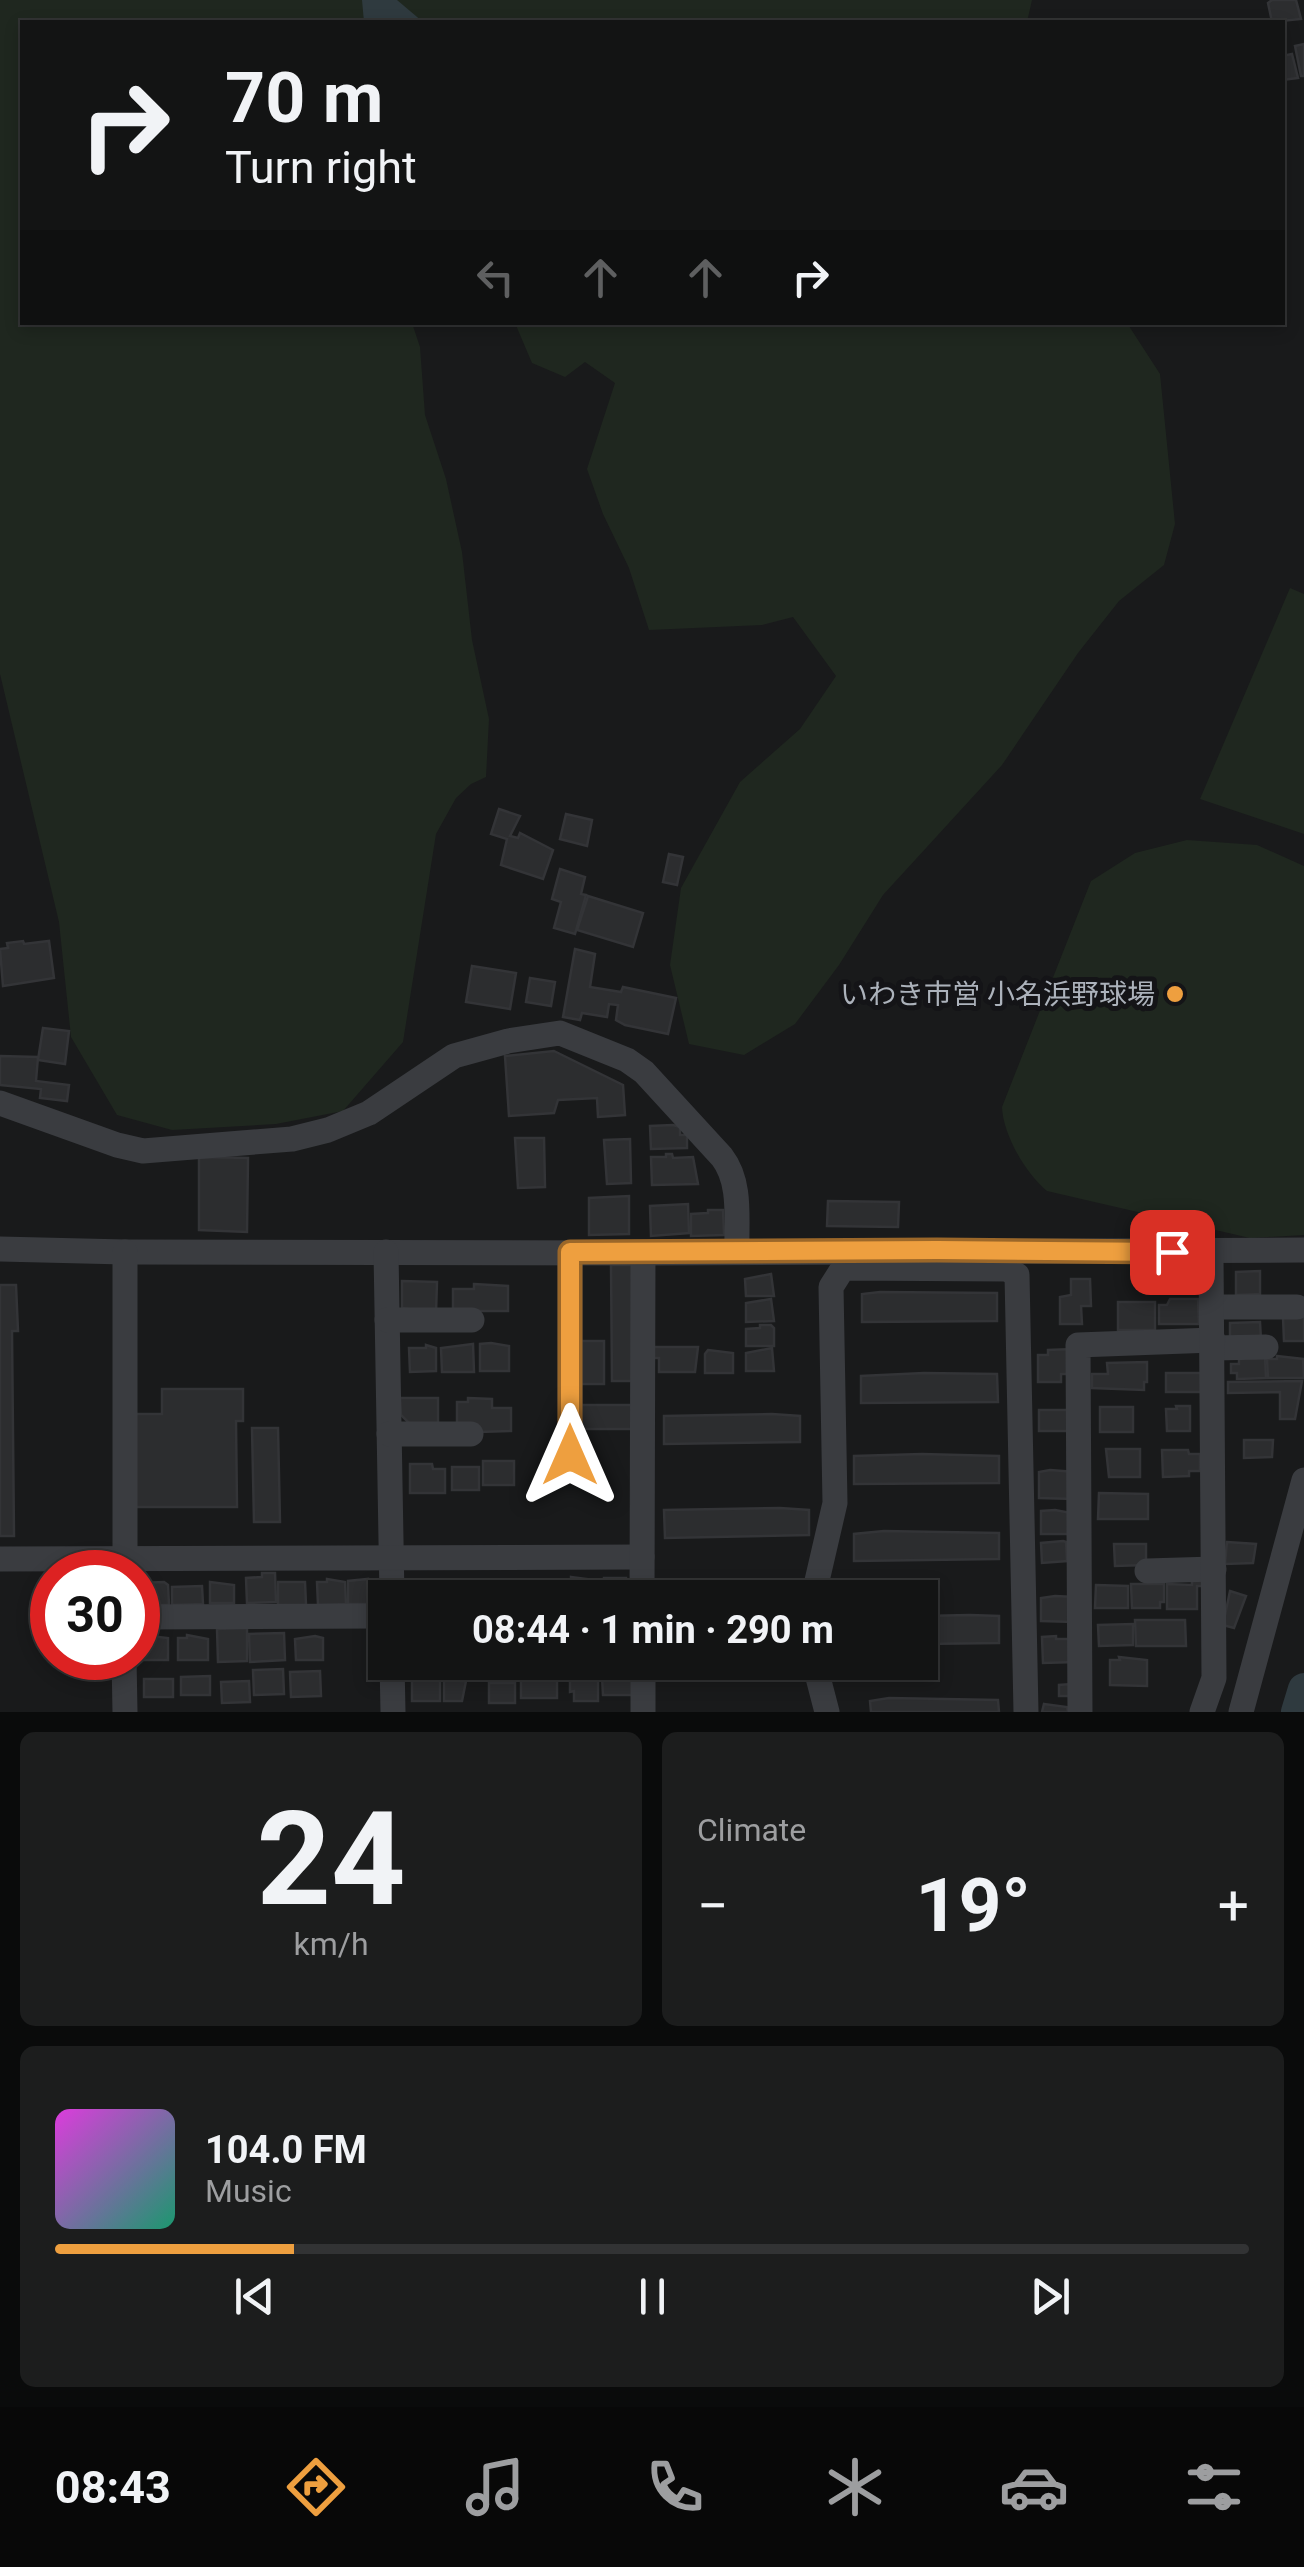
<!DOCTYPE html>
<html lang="en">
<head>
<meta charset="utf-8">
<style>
	:root { --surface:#131414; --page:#1c1d1d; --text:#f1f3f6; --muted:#9d9ea0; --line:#323334; --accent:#ee9f3f }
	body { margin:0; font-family:Roboto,"Noto Sans JP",sans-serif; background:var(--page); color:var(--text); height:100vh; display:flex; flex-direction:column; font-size:38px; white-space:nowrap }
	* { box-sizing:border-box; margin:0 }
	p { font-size:32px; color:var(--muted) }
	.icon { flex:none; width:55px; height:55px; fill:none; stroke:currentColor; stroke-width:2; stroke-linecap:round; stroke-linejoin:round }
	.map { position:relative; height:1712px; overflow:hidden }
	.drawer { display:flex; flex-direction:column; gap:20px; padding:20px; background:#0a0b0b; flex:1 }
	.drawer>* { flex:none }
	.guide { position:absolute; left:20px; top:20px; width:1265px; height:305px; border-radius:0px; box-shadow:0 5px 15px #0003,0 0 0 2px var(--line); background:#131414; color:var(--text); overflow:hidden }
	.speed { position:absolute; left:30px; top:1550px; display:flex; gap:20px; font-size:50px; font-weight:700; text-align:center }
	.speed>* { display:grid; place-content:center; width:130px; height:130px; border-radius:50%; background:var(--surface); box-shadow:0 5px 15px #0003,0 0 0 2px var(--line); line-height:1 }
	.speed .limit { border:15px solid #d22; background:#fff; color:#111 }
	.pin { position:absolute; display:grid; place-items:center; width:85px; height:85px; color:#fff; margin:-42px; border-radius:20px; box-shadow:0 5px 15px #0006 }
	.me { position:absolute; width:110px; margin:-55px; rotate:0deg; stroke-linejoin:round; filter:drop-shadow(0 0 8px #0008) }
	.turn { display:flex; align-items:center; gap:35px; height:210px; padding:0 40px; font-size:45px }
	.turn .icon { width:130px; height:130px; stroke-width:2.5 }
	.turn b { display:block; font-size:70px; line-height:85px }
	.lanes { display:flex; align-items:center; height:95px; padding:0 40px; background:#0003; justify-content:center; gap:50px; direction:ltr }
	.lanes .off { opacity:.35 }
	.big { font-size:75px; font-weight:700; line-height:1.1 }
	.drawer .tile { flex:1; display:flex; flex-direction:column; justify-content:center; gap:15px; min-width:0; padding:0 35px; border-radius:15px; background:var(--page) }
	.drawer .dial { align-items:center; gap:0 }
	.dial b { font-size:130px; line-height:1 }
	.song { display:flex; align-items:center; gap:30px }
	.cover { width:120px; height:120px; border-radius:15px; background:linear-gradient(135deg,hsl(300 70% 55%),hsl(160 70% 35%)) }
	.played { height:10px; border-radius:5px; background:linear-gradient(90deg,var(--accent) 20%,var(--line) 20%) }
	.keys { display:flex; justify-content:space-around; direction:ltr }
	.heat { display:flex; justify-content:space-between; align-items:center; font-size:55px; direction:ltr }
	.drawer .tiles { flex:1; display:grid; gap:20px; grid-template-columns:1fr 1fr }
	.tile:last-child { grid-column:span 2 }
	.trip { position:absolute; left:368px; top:1580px; width:570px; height:100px; border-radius:0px; background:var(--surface); box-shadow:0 5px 15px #0003,0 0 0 2px var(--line); font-weight:700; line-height:100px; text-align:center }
	.tabs { display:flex; height:160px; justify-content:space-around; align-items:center; background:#080808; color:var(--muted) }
	.tabs .icon { width:70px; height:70px }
	.tabs .current { color:var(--accent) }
	.tabs b { font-size:45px; color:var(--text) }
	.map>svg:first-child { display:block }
</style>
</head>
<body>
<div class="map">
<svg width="1304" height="1712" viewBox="0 0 1304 1712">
	<rect width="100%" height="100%" fill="#191a1b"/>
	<g fill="#1f271f">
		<polygon points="0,0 1032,0 1027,22 22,22 22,322 412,323 420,347 425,415 446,479 462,552 472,640 489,719 486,777 471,784 456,798 436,834 403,1042 343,1111 276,1124 172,1130 117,1115 71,1037 59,922 0,674"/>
		<polygon points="515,323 1127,323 1160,374 1175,524 1164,565 1119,601 1078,653 1002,765 883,895 839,965 795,1024 744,1055 689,1044 670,965 681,888 740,782 800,729 836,676 793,617 762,625 649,630 629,568 603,514 587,469 615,383 585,362 565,377 532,363"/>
		<polygon points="1290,588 1304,594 1304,834 1200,799"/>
		<path d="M1187,840L1257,845L1304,866V1235L1250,1238L1047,1191C1026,1174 1003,1135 1002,1107L1091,881L1135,853Z"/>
	</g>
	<polygon fill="#2f3a3f" points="362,0 397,0 423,22 364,22"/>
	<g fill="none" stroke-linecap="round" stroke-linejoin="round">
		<polyline stroke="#2f3a3f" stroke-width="32" points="1297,1712 1304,1689"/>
	</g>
	<g fill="#2c2d2f" stroke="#333437" stroke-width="2.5">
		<polygon points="1272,0 1296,0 1301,19 1272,22 1268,3"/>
		<polygon points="1304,44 1304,76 1301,76 1295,46"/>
		<polygon points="1292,54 1298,78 1282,80 1282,56"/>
		<polygon points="499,809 520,816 510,836 518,838 520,833 553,850 543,879 501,865 507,839 491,834"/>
		<polygon points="566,814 592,820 587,846 560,839"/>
		<polygon points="669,854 683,857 677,885 663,882"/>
		<polygon points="560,869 585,877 581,894 586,895 575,934 554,928 561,902 552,899"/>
		<polygon points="588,896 643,913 633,947 577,930"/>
		<polygon points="23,941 24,944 49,941 54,978 3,986 0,949 8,948 7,943"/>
		<polygon points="575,949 595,954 590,987 621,992 623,987 676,998 668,1034 625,1025 616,1020 618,1005 609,1004 607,1017 582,1013 580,1020 563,1017"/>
		<polygon points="472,966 516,973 510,1009 466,1002"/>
		<polygon points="530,978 555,982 551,1006 526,1002"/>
		<polygon points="43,1028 69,1031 65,1064 38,1060"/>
		<polygon points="554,1051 623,1085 625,1115 598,1117 597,1098 558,1100 554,1113 509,1116 505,1056"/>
		<polygon points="0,1056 38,1057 36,1081 69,1085 67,1101 40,1098 41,1089 0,1085"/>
		<polygon points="673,1125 680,1127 680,1135 687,1135 687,1148 651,1149 650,1126"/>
		<polygon points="515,1138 544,1138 545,1187 518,1188"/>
		<polygon points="630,1139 631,1183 607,1184 604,1140"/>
		<polygon points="666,1154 672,1154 673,1158 693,1157 698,1184 652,1185 651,1157 666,1157"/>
		<polygon points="199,1157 248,1158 247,1232 199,1230"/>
		<polygon points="629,1196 629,1234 589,1235 589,1198"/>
		<polygon points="828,1201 899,1202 898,1227 827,1226"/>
		<polygon points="688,1204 689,1233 651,1236 650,1206"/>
		<polygon points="708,1210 723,1210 724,1235 691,1236 691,1214 708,1213"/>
		<polygon points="611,1265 635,1265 636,1381 612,1381"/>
		<polygon points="1260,1271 1260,1294 1236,1295 1236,1272"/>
		<polygon points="771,1274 774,1296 746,1296 745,1279"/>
		<polygon points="1071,1279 1090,1279 1091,1306 1081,1306 1082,1324 1060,1324 1060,1297 1071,1295"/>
		<polygon points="402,1281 437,1282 436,1313 402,1308"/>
		<polygon points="474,1284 508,1286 508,1311 453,1311 453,1289 474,1289"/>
		<polygon points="0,1285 16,1285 18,1331 12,1331 14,1536 0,1536"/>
		<polygon points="880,1292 997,1293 997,1321 862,1322 862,1294"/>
		<polygon points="771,1299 774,1321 746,1322 746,1303"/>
		<polygon points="1170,1299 1198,1299 1199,1324 1159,1324 1159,1305 1167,1305"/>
		<rect x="1118" y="1302" width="37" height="28"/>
		<polygon points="1283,1317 1304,1317 1304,1341 1284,1341"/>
		<polygon points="1260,1322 1261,1340 1230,1340 1230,1323"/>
		<polygon points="760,1325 771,1325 774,1328 774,1346 746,1346 746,1329 760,1328"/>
		<rect x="578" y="1341" width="26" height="43"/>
		<polygon points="491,1343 509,1346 509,1371 480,1371 480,1344"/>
		<polygon points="473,1344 474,1372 442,1372 441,1348"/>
		<polygon points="426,1345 436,1348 436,1371 410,1372 409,1348 426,1348"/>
		<polygon points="651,1347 698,1347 695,1372 659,1372 659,1358 651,1358"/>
		<polygon points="772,1348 774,1371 746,1371 746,1353"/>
		<polygon points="1073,1349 1074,1374 1061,1374 1061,1382 1038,1382 1038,1355 1048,1355 1048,1350"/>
		<polygon points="708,1350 733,1353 733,1373 705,1373 705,1354"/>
		<polygon points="1265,1356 1266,1378 1237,1379 1237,1373 1231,1373 1231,1364 1239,1364 1239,1357"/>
		<polygon points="1277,1356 1303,1359 1304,1378 1268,1378 1267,1359 1277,1359"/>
		<polygon points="1147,1362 1147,1382 1144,1382 1144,1390 1092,1388 1092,1374 1108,1374 1107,1363"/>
		<polygon points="924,1373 997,1374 998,1402 861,1403 861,1376"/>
		<rect x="1166" y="1373" width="39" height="19"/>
		<polygon points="1302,1381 1295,1419 1280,1419 1280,1392 1228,1393 1228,1382"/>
		<polygon points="162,1389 243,1389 243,1421 236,1421 237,1507 134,1507 132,1414 162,1414"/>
		<polygon points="400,1398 438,1398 438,1424 410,1424 401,1415"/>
		<polygon points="468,1398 492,1399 492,1408 511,1408 511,1431 478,1432 457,1425 457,1402 468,1402"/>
		<rect x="579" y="1405" width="56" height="24"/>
		<polygon points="1176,1406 1190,1406 1190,1431 1167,1431 1166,1409 1177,1409"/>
		<rect x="1100" y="1407" width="33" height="25"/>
		<polygon points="1039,1410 1075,1410 1068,1431 1039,1431"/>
		<polygon points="772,1414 800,1416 800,1442 664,1444 664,1416"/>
		<polygon points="252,1428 278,1428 280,1522 254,1522"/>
		<polygon points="1244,1440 1273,1440 1272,1457 1244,1458"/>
		<polygon points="1106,1449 1140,1449 1140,1477 1109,1477"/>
		<polygon points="1162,1450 1188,1450 1189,1454 1200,1454 1200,1471 1189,1471 1189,1476 1163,1477"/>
		<polygon points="922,1454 999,1456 999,1483 854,1484 854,1456"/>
		<rect x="483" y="1461" width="31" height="24"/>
		<polygon points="410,1464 432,1464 433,1469 445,1469 445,1493 410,1493"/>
		<rect x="452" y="1467" width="27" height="23"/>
		<polygon points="1050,1470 1075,1472 1075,1499 1039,1498 1039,1472"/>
		<polygon points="1099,1493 1148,1494 1148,1519 1098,1519"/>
		<polygon points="780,1508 809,1510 809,1535 665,1538 664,1510"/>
		<polygon points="1055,1510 1071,1513 1071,1534 1041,1534 1041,1511"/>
		<polygon points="884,1531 999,1533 999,1559 854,1561 854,1534"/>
		<polygon points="1063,1541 1066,1542 1067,1561 1042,1563 1041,1543"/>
		<polygon points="1227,1542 1256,1544 1253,1563 1225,1564"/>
		<polygon points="1114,1544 1146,1544 1146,1565 1115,1566"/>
		<polygon points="262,1573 275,1573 276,1602 247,1603 246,1578 262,1577"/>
		<polygon points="1192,1574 1205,1574 1205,1586 1197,1586 1197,1609 1167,1609 1167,1584 1192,1585"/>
		<polygon points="571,1577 595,1580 595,1598 571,1598"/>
		<rect x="604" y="1578" width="22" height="20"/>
		<polygon points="327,1579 345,1582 346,1604 318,1605 317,1582 327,1582"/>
		<polygon points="368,1579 368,1582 377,1582 377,1604 348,1604 348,1581"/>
		<polygon points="164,1582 168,1585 169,1605 142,1605 142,1601 138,1602 138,1583"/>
		<polygon points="210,1582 234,1585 234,1603 210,1603"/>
		<polygon points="278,1582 305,1582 306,1605 278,1605"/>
		<polygon points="535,1582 565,1582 565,1598 536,1598"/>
		<polygon points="1131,1584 1164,1584 1164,1602 1160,1602 1160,1608 1132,1608"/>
		<polygon points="444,1585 445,1598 415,1598 415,1586"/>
		<polygon points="1096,1585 1128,1586 1128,1608 1095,1608"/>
		<polygon points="202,1586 203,1604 172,1605 172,1587"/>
		<polygon points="1230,1591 1246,1596 1234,1628 1223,1625"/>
		<polygon points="1055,1596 1075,1597 1074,1622 1041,1621 1041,1598"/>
		<polygon points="970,1615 999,1616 999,1643 920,1644 920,1618 923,1616"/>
		<polygon points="1135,1620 1185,1620 1186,1646 1136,1646"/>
		<polygon points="1133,1624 1133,1645 1099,1646 1098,1625"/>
		<polygon points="247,1628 247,1661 218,1662 217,1629"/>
		<polygon points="284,1633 285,1660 250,1662 249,1634"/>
		<polygon points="187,1635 208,1639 208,1660 178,1660 178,1638 187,1638"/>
		<polygon points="150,1636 168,1638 168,1660 141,1660 141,1638 150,1638"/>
		<polygon points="315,1636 323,1638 323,1660 296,1660 295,1639"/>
		<polygon points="1056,1636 1056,1639 1074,1639 1075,1662 1043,1663 1042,1637"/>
		<polygon points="1119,1657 1147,1660 1147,1686 1110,1685 1110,1660 1120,1660"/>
		<polygon points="283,1669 284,1694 254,1695 253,1670"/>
		<polygon points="621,1670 637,1670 638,1695 603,1695 602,1677 607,1677 607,1672"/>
		<polygon points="320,1671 321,1696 291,1697 290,1672"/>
		<polygon points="444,1671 461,1671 461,1681 466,1681 462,1701 444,1701"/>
		<polygon points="570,1673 598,1673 598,1701 574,1701 574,1691 570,1692"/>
		<polygon points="210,1676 210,1695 181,1695 181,1677"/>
		<polygon points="419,1676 440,1679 440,1701 412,1701 412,1679 419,1679"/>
		<rect x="144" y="1679" width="29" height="18"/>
		<rect x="521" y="1680" width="36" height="18"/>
		<polygon points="249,1681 250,1702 222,1703 221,1682"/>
		<rect x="489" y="1683" width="26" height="20"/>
		<polygon points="1071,1684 1071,1696 1059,1696 1059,1685"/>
		<polygon points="889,1698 998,1700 999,1712 871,1712 870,1701"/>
		<polygon points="1044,1704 1067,1707 1068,1712 1042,1712"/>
	</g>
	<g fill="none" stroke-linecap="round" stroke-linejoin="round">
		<g stroke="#3a3c40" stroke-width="25">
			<path d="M0,1103L117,1145L143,1151L292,1139L328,1130L369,1113L454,1056L508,1041L560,1033L627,1060L644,1072L722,1157C742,1183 736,1220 737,1252"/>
			<polyline points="0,1249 125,1252 643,1253 1304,1250"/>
			<polyline points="386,1252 392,1598"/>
			<polyline points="570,1253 570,1455"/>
			<polyline points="1212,1307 1297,1307"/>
			<polyline points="387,1320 472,1320"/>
			<polyline points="1213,1348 1266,1347"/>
			<polyline points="389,1434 471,1434"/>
			<polyline points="0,1559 642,1557"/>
			<polyline points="1147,1571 1214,1569"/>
			<polyline points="125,1572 125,1252"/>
			<polyline points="642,1598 643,1253"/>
			<polyline points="813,1598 835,1503 831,1287 843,1268 1007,1269 1017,1275 1026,1712"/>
			<polyline points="138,1617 385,1616"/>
			<polyline points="124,1658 125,1712"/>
			<polyline points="392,1662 393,1712"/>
			<polyline points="643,1662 643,1712"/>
			<polyline points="814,1662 827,1712"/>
			<polyline points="1080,1712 1078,1345 1213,1340"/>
			<polyline points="1202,1712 1214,1678 1211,1253"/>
			<polyline points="1241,1712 1304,1480"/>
		</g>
	</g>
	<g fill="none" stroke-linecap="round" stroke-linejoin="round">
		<g stroke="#9b6729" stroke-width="25">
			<polyline id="route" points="570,1455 570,1252 937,1250 1172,1252"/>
		</g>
		<use href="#route" stroke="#ee9f3f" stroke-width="18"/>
	</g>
	<circle fill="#ee9f3f" stroke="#141417" stroke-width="4" cx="1175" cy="994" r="10"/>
	<g text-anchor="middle" stroke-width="10" stroke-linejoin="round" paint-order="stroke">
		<g font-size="28" fill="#acb2bb" stroke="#141417" text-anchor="end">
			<text x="1155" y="1004">いわき市営 小名浜野球場</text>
		</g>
	</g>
</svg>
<div class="speed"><div class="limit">30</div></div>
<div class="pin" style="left:1172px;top:1252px;background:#d93025"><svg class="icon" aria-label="arrive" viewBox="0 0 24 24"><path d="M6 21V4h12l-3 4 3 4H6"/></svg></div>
<svg class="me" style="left:570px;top:1455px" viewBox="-20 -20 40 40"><path d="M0-17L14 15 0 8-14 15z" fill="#ee9f3f" stroke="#fff" stroke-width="4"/></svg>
<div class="trip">08:44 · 1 min · 290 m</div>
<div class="guide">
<div class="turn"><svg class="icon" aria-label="right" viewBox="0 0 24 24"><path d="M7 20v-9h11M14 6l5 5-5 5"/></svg><div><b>70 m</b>Turn right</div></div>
<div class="lanes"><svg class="icon off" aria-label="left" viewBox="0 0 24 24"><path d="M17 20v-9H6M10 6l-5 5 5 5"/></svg><svg class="icon off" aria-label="ahead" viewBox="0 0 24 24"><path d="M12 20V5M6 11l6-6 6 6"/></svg><svg class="icon off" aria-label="ahead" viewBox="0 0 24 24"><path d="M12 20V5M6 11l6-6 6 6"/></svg><svg class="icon" aria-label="right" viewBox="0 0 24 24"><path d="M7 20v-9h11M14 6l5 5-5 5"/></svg></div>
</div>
</div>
<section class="drawer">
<div class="tiles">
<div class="tile dial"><b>24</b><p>km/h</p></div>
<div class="tile"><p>Climate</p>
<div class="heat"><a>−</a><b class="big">19°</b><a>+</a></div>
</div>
<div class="tile">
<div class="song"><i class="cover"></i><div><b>104.0 FM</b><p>Music</p></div></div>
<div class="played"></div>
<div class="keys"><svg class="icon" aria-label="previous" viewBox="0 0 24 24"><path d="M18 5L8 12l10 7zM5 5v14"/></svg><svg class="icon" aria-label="pause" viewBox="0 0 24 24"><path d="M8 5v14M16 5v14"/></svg><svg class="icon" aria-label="next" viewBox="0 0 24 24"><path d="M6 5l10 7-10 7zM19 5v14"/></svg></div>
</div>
</div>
</section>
<nav class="tabs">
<b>08:43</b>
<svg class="icon current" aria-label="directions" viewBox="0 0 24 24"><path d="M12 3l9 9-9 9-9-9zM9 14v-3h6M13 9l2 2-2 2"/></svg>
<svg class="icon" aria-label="music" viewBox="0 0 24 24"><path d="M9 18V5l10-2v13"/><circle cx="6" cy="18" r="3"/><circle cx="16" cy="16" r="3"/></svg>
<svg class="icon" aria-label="phone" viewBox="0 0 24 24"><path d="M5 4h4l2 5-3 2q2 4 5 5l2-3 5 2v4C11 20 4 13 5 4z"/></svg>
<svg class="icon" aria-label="climate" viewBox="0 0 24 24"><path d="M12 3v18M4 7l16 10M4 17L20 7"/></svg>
<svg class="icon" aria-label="car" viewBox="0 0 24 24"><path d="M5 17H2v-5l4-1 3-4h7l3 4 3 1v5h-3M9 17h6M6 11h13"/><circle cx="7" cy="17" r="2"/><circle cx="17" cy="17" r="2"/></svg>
<svg class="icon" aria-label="filters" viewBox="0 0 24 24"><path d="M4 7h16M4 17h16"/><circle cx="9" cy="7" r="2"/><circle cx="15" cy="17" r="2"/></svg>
</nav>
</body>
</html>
